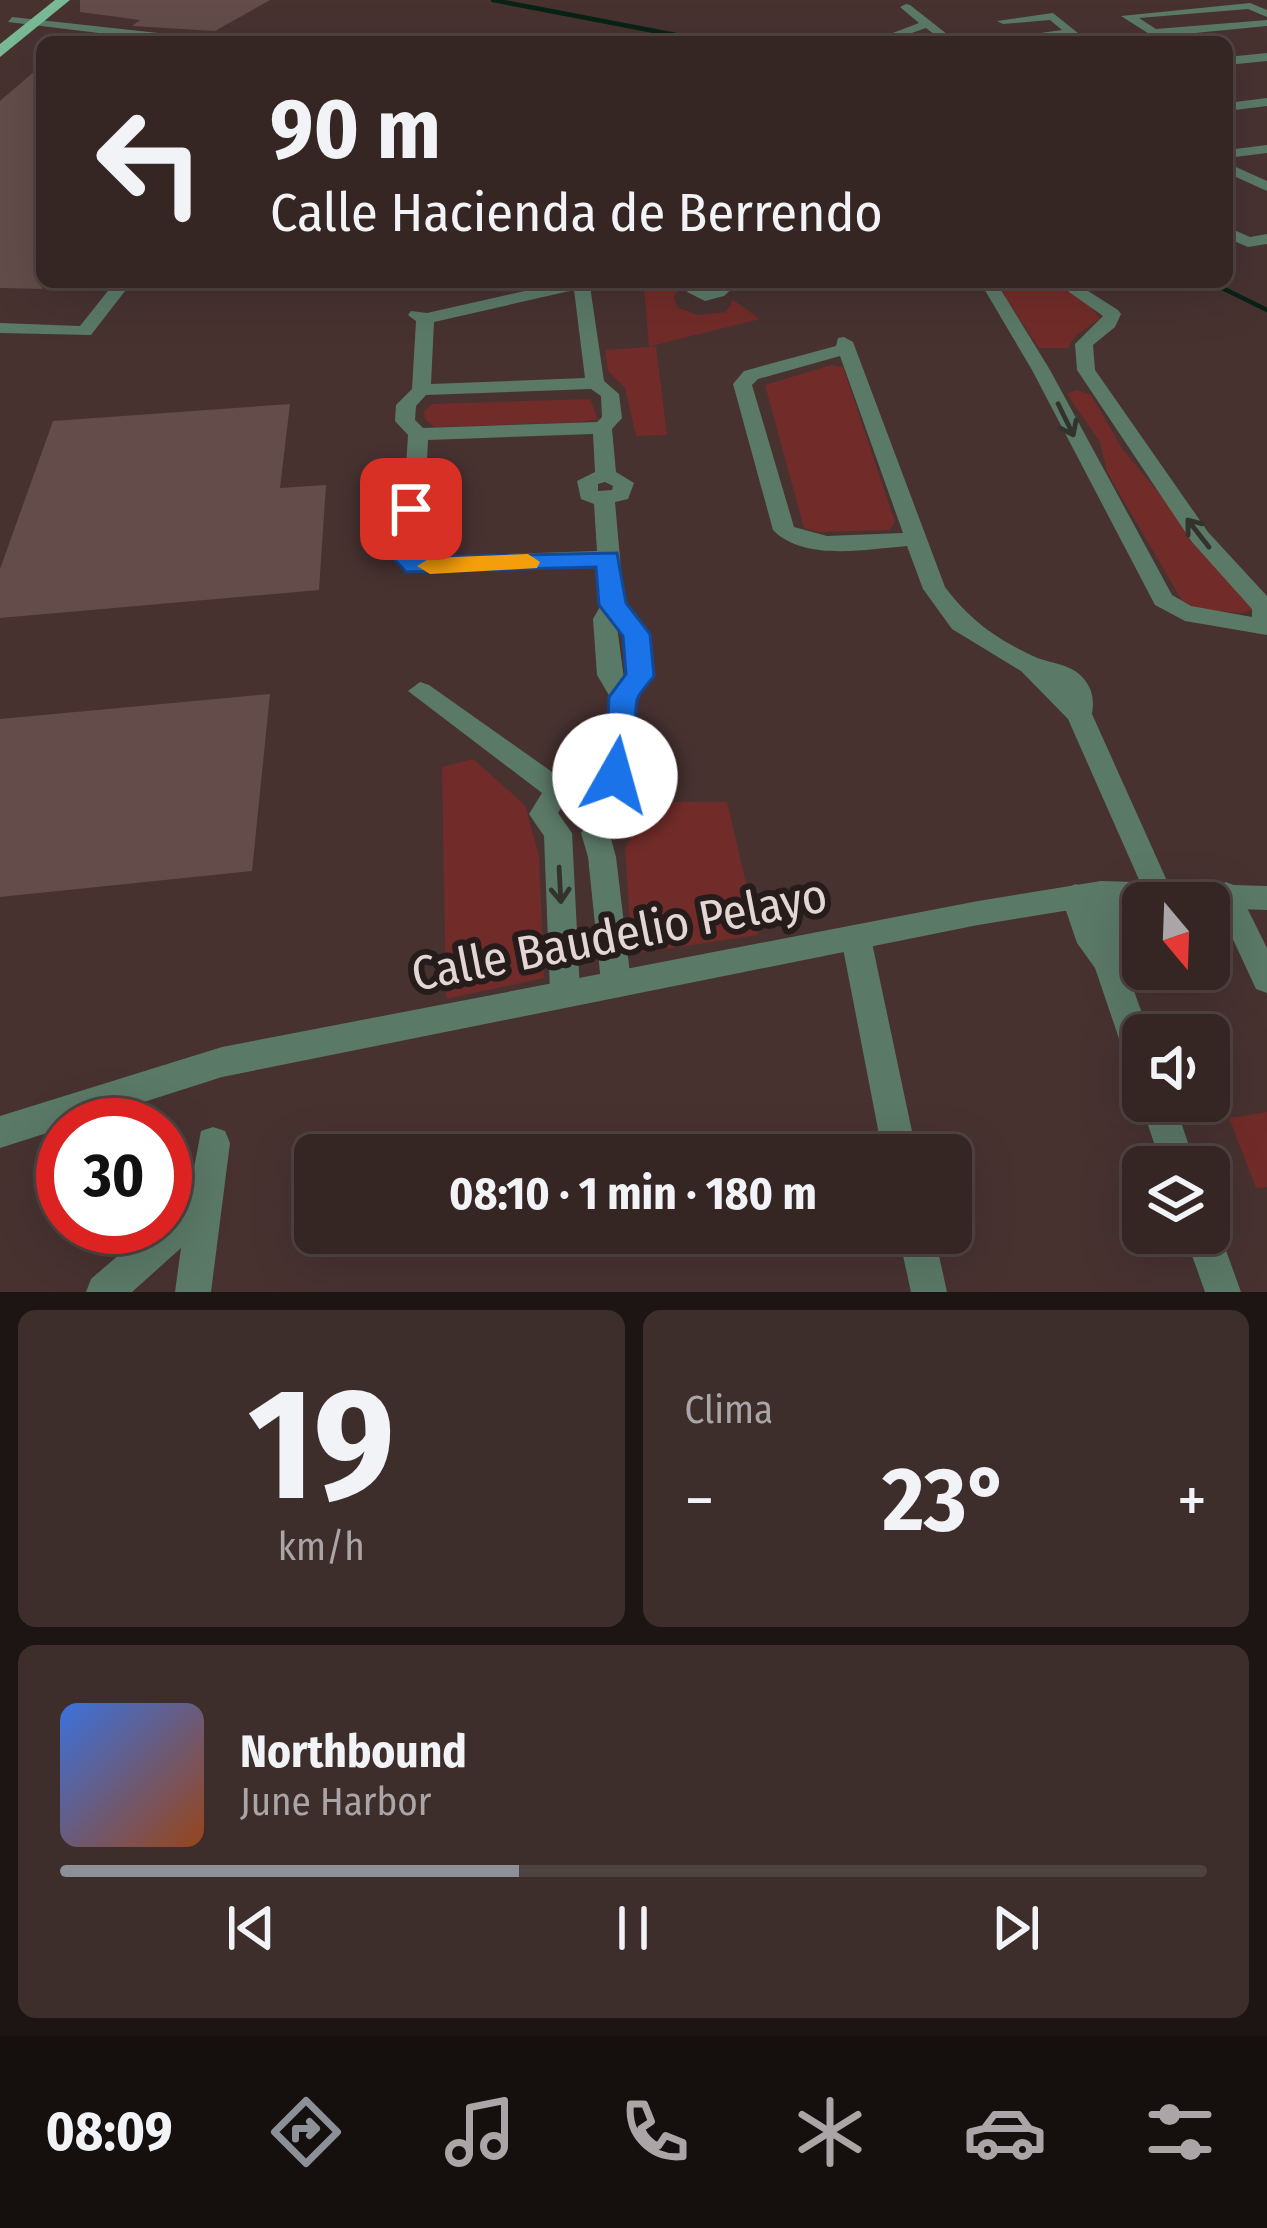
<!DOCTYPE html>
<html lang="es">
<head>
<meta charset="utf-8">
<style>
	:root { --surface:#352624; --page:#3d2e2c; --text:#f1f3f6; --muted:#aaa5a6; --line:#4f4341; --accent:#8c9099 }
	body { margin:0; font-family:"Fira Sans Condensed",sans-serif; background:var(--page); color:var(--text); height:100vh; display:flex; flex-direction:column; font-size:45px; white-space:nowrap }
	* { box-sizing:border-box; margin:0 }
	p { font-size:39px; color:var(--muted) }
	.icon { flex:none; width:66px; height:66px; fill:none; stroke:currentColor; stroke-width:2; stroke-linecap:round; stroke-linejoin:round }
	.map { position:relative; height:1292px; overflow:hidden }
	.details { display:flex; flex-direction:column; gap:18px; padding:18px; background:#1d1514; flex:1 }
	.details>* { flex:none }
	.guide { position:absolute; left:36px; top:36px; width:1197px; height:252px; border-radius:18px; box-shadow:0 12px 48px #0002,0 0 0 3px var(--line); background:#352624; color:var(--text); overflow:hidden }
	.needle { width:78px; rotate:161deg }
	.fabs { position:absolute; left:1122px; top:882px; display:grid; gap:24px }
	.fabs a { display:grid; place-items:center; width:108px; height:108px; border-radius:18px; background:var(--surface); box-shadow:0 12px 48px #0002,0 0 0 3px var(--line); font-size:60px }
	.speed { position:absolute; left:36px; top:1098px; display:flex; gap:24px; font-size:60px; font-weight:700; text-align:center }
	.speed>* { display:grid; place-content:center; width:156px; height:156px; border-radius:50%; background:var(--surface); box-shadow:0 12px 48px #0002,0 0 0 3px var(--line); line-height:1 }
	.speed .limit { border:18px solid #d22; background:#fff; color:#111 }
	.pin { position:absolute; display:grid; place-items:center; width:102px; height:102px; color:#fff; margin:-51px; border-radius:24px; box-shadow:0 6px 18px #0006 }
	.me { position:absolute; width:132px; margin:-66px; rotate:7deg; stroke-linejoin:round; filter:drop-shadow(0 0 9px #0008) }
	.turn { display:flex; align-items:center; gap:42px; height:252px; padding:0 36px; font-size:54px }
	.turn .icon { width:156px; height:156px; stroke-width:2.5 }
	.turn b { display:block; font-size:84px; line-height:102px }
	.big { font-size:90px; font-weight:700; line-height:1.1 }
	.details .card { flex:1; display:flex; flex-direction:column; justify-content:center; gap:18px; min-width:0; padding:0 42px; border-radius:18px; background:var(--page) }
	.details .dial { align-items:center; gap:0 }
	.dial b { font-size:156px; line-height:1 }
	.song { display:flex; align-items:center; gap:36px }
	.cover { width:144px; height:144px; border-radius:18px; background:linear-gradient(135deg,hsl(220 70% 55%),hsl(20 70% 35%)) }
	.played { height:12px; border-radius:6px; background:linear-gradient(90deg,var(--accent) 40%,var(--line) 40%) }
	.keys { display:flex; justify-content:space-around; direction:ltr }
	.heat { display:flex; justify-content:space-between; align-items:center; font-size:66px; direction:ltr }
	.details .tiles { flex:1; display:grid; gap:18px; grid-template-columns:1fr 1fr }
	.card:last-child { grid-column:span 2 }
	.trip { position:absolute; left:294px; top:1134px; width:678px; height:120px; border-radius:18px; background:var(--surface); box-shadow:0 12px 48px #0002,0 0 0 3px var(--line); font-weight:700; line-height:120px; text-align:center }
	.tab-bar { display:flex; height:192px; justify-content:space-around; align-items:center; background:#150f0e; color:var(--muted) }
	.tab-bar .icon { width:84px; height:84px }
	.tab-bar .current { color:var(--accent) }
	.tab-bar b { font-size:54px; color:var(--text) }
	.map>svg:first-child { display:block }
</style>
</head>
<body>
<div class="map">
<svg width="1267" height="1292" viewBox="0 0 1267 1292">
	<rect width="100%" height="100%" fill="#473230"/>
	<g fill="#712c29">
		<path d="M1006,282C1041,282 1081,286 1100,319L1075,336L1068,348H1039L1003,294Z"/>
		<polygon points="679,288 674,297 677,307 697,315 726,312 733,300 760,319 651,346 656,347 667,435 636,436 625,388 608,371 605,350 649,347 644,289"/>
		<polygon points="832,365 843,367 895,522 889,530 819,532 804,528 765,385"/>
		<polygon points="1077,390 1091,395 1123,450 1256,609 1242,613 1187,609 1107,472 1100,442 1067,394"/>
		<polygon points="590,399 598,419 582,422 434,427 425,419 424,411 433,404"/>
		<polygon points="473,759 525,805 539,856 544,978 446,999 442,767"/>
		<polygon points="652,802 727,802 758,935 632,954 625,848"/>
		<polygon points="1267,1112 1267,1187 1256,1188 1229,1118"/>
	</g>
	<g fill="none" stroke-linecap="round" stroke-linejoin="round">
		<g stroke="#092216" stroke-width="4.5">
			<polyline points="493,0 712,42"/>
			<polyline points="1210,282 1267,310"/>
		</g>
	</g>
	<g fill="#634c4a">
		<polygon points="80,0 270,0 215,31 132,26 140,20 80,12"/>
		<polygon points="42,65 42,289 0,288 0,101"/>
		<polygon points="290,404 280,488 326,485 319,590 0,618 0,569 53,421"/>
		<polygon points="270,694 252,871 0,897 0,719"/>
	</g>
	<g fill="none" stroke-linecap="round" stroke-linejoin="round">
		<g fill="#5b7967" fill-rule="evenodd">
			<polygon points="1250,3 1267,10 1267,17 1248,9 1139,18 1156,29 1267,20 1267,26 1154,37 1121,16"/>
			<polygon points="906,4 910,5 957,42 944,42 926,28 886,42 869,42 919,23 900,7"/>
			<polygon points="1053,13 1089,42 1076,42 1070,37 1025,40 1019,36 1062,30 1050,20 1003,24 997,21"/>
			<polygon points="12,17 204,38 210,42 173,42 8,22"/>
			<polygon points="1267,53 1267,61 1227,65 1227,57"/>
			<polygon points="1267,98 1267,106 1227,111 1227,103"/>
			<polygon points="1267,145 1267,153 1227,158 1227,150"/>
			<polygon points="1227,163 1267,181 1267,191 1227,173"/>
			<polygon points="1227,227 1250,237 1267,234 1267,244 1248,247 1227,238"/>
			<polygon points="115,282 132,282 91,335 0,333 0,323 80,326"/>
			<path d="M565,282H595L590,286L604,381L619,394L622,418L612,429L616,472L634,483L628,499L615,502L624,603L649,634L652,676L635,699L634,770L615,789L624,816L610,835L616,857L631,982L627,991L616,995L605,991L601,982L588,857L581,833L596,813L594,803L577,795L567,798L558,813L572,833L580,991L576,1001L565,1005L554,1001L550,991L544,836L529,814L542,793L408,691L420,682L429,685L562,779L577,775L592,778L608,766L610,697L597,675L593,619L601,605L598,565L407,571L396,559L400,512L383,503L388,489L405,483L408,435L395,421L396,405L412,389L416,321L408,315L411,311L427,313ZM574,290L585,378L431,384L434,322ZM591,389L601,396L602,417L597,422L423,428L415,420L416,406L426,395ZM593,434L595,472L577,481L581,499L594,504L597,551L418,557L421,512L441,502L437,487L426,483L428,440ZM605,482L613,486L612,490L598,491V484ZM415,493L419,499L405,500V496ZM617,626L625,636L628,674L624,679Z"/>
			<polygon points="694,282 711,282 706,291 721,282 739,282 724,296 705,301 687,292"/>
			<polygon points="980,282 996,282 1050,370 1172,595 1191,606 1252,617 1252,609 1192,542 1077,370 1075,344 1103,316 1055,282 1074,282 1118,310 1121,314 1115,327 1093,345 1095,370 1208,532 1267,596 1267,635 1185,621 1155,605 1032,370"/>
			<path d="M844,337L853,342L945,587C970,620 995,638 1033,656C1050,664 1071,663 1084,679C1093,690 1094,701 1092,714L1172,892L1168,900H1148L1068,719L1021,671L952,629L923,589L907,546C867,549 804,562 773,530L733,384L744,371L836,346L838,338ZM840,356L903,533L827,536L794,527L752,385L758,379Z"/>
			<path d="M1101,881L1111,885C1122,908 1133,937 1123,961L1150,1035H1143V1077L1132,1072L1127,1062L1095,968L1077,943L1061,896L1066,888L1076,884L1088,891L1091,885Z"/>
			<polygon points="1226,882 1236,886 1267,948 1267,993 1256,989 1212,894 1216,886"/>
			<polygon points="856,925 867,929 871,938 917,1155 883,1155 841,938 845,929"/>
			<polygon points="1143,1095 1143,1101 1174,1101 1196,1167 1162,1167 1140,1101"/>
			<polygon points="213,1127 225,1131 230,1143 211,1292 175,1292 181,1248 132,1292 86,1292 91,1279 151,1227 165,1227 165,1214 189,1194 201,1131"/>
			<polygon points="1209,1218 1215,1220 1241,1292 1205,1292 1184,1233 1209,1233"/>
			<polygon points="898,1233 934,1233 947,1292 911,1292"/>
		</g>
		<polygon fill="#5b7967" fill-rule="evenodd" points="1101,881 1267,886 1267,910 1209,908 1209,903 1101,905 978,925 222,1077 0,1148 0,1116 222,1047 978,901"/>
		<polygon fill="#79b995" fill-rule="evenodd" points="55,0 70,0 0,57 0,44"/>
	</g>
	<defs><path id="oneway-shaft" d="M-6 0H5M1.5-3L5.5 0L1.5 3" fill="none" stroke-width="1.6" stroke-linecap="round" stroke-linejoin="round" transform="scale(3)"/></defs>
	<g stroke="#33332e">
		<use href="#oneway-shaft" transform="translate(1066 420) rotate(64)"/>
		<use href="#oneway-shaft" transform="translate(1198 533) rotate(-128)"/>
		<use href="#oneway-shaft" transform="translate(560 885) rotate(87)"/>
	</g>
	<path fill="#1a73e8" stroke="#114b97" stroke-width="3" d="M411,502L423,509L421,557L617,553L626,603L650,634L654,676C649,683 639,693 637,700C630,725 653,799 605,784L600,776L606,766L609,697L626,674L623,636L599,605L596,567L406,572L394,559L399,509Z"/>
	<polygon fill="#f59e0b" points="528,554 540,562 537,568 430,574 417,566 430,558"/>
	<g text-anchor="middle" stroke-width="12" stroke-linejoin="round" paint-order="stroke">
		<g font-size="48" fill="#e3d6d4" stroke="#261c1b">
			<text transform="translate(619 934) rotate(-11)" y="17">Calle Baudelio Pelayo</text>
		</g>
	</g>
</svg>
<div class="fabs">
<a><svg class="needle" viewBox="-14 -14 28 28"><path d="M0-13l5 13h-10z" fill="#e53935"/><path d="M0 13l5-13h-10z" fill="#aaa5a6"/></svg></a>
<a><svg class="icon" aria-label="sound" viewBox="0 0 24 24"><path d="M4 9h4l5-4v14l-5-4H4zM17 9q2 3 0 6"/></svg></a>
<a><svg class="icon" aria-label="layers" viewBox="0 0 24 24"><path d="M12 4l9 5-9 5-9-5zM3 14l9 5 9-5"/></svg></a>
</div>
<div class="speed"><div class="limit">30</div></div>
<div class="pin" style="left:411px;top:509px;background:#d93025"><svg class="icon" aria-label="arrive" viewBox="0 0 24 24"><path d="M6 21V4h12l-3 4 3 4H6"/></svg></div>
<svg class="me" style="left:615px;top:776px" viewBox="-20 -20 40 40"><circle r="19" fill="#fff"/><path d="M0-13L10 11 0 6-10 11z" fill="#1a73e8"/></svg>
<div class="trip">08:10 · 1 min · 180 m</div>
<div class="guide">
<div class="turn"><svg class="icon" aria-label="left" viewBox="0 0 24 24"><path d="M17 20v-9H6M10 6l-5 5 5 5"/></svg><div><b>90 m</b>Calle Hacienda de Berrendo</div></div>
</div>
</div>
<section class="details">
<div class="tiles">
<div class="card dial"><b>19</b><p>km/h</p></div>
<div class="card"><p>Clima</p>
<div class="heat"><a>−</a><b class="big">23°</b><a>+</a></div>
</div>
<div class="card">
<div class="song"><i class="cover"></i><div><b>Northbound</b><p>June Harbor</p></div></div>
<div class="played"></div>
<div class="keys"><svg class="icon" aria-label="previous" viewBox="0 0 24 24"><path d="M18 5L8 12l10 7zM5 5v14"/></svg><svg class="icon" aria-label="pause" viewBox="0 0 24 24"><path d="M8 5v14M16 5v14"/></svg><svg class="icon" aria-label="next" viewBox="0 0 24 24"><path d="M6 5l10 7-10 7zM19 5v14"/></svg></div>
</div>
</div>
</section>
<nav class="tab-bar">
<b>08:09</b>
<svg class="icon current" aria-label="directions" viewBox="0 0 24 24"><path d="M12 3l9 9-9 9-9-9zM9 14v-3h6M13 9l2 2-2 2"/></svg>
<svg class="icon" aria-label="music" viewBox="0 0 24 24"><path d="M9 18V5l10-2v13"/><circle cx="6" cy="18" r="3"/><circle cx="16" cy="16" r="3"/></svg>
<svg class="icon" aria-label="phone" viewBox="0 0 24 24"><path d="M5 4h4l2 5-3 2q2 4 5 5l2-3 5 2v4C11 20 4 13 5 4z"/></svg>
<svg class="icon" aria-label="climate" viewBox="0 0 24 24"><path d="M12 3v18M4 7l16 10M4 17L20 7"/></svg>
<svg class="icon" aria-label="car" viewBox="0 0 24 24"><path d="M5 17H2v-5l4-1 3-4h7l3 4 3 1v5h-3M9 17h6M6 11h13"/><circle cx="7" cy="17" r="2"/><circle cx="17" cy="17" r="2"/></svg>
<svg class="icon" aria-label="filters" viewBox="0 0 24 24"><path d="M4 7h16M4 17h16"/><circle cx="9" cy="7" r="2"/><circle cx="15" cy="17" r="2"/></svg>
</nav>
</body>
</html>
